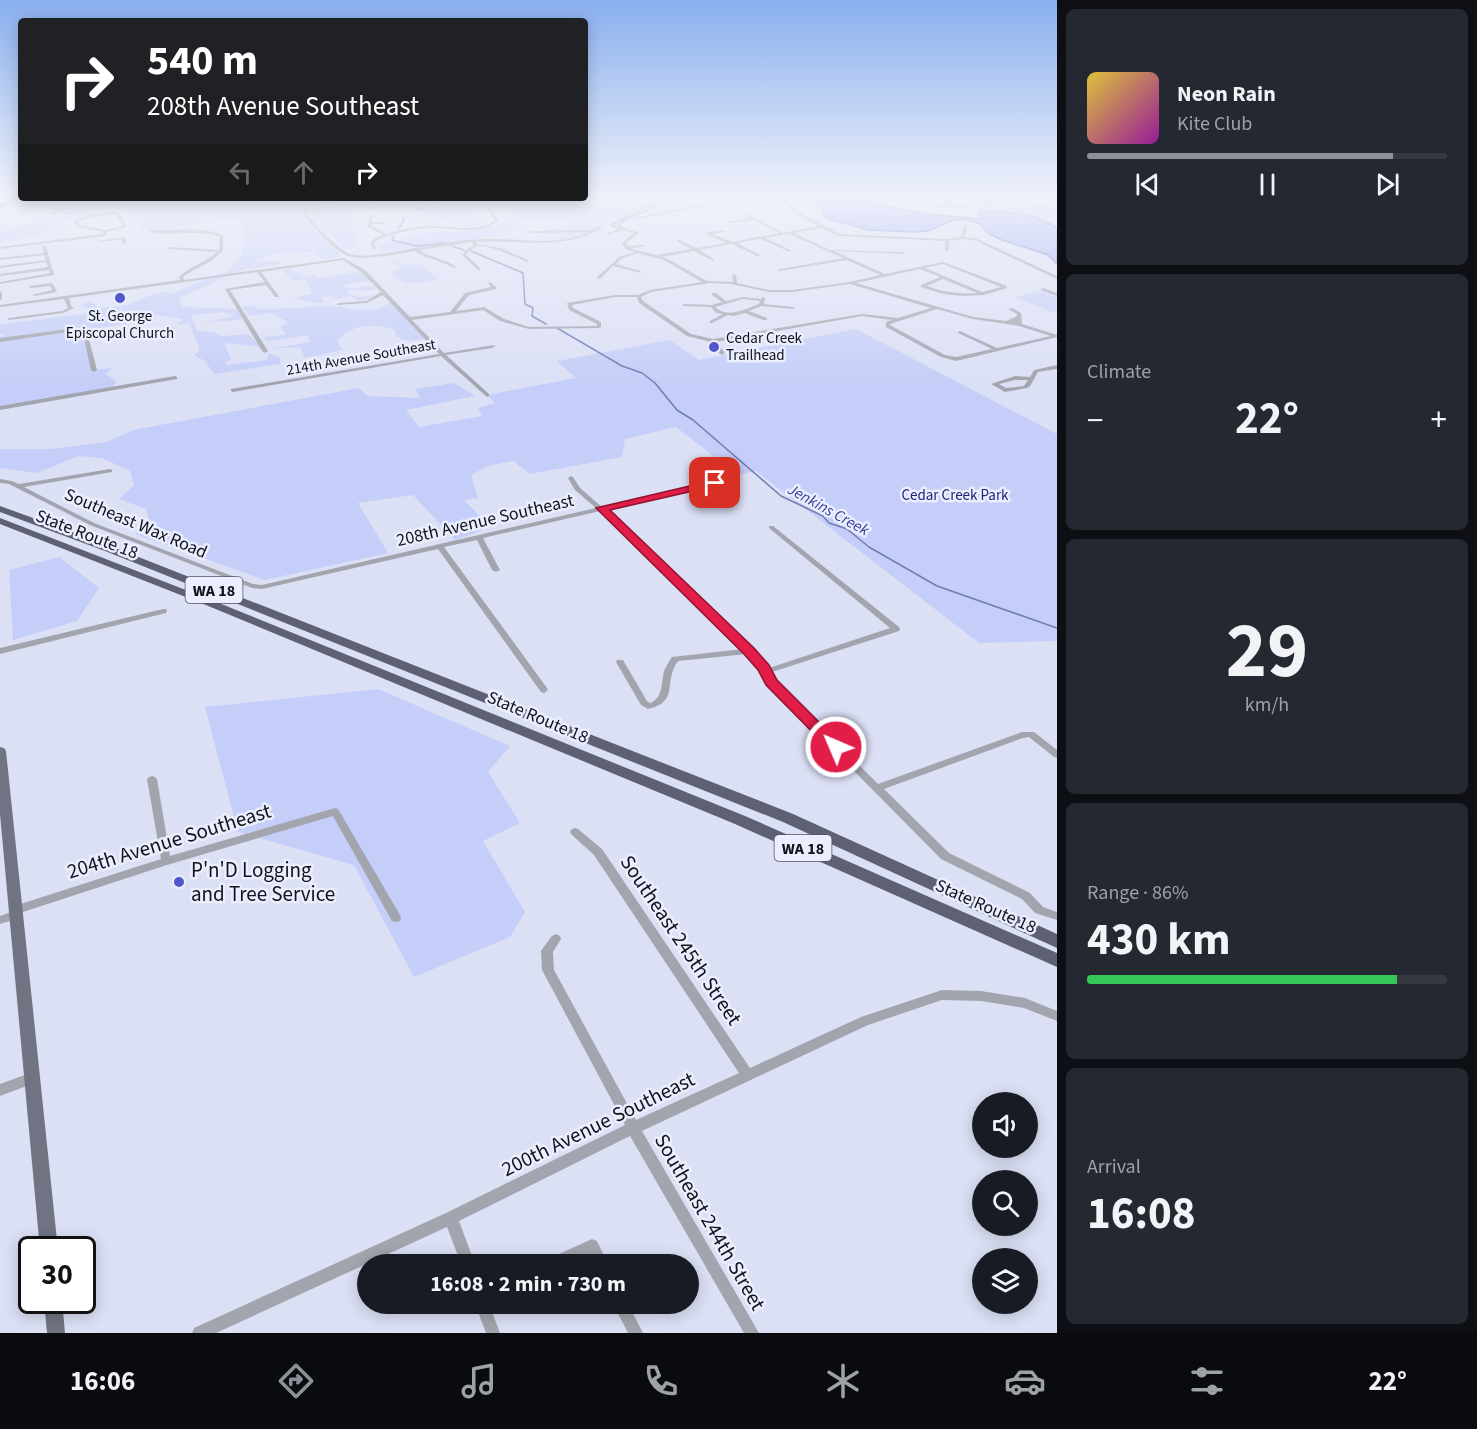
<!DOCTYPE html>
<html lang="en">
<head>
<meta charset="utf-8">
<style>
	:root { --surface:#171b24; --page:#242831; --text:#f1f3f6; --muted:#9ea1a6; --line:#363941; --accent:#8c9099 }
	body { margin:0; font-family:"Source Sans 3",sans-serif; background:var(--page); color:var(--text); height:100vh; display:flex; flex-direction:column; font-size:22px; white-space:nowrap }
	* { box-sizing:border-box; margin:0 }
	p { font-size:20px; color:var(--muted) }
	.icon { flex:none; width:33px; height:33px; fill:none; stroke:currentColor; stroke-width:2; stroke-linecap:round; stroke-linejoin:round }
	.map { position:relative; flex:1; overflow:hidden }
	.details { display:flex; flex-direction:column; gap:9px; padding:9px; background:#0d0f14; width:420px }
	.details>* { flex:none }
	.guide { position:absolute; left:18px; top:18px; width:570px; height:183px; border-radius:6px; box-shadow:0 3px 15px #0003; background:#202124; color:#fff; overflow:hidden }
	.tools { position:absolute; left:972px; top:1092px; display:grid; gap:12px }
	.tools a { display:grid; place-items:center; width:66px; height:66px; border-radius:50%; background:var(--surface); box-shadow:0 3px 15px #0003; font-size:30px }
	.speed { position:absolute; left:18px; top:1236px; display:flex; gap:12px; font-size:30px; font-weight:700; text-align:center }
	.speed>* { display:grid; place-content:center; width:78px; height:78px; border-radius:50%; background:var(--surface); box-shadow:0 3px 15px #0003; line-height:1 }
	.speed .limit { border:3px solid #111; border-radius:9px; background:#fff; color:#111 }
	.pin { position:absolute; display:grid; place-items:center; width:51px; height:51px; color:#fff; margin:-26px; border-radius:12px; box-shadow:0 3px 9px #0006 }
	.me { position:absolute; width:66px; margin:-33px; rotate:315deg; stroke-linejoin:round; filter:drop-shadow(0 0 4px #0008) }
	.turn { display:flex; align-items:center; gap:21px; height:126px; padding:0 30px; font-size:27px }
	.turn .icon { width:78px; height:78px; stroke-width:2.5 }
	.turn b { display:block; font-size:42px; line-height:51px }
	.lanes { display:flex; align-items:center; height:57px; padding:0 30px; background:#0003; justify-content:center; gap:30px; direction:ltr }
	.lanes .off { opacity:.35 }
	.big { font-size:45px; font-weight:700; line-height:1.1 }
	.details .tile { flex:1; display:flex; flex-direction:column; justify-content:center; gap:9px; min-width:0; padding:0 21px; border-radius:9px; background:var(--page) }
	.details .dial { align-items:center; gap:0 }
	.dial b { font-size:78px; line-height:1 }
	.song { display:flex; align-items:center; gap:18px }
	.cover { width:72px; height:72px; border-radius:9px; background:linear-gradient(135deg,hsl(50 70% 55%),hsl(300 70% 35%)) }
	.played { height:6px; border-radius:3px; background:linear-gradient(90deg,var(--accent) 85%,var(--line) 85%) }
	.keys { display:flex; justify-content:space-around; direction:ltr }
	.heat { display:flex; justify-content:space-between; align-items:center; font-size:33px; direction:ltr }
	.charge { height:9px; border-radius:4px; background:linear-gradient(90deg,#34c759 86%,var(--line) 0) }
	.trip { position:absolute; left:357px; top:1254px; width:342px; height:60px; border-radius:30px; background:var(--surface); box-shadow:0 3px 15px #0003; font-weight:700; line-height:60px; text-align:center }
	.tab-bar { display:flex; height:96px; justify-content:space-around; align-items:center; background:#090b0e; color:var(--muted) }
	.tab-bar .icon { width:42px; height:42px }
	.tab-bar .active { color:var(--accent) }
	.tab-bar b { font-size:27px; color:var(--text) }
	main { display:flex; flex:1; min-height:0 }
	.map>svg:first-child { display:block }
</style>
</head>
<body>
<main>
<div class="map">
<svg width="1057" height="1333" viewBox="0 0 1057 1333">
	<rect width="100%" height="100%" fill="#dce0f5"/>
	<g fill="#c5cef8">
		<path d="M591,196H665L619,218L593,224L597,228L562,241L555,238L571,235L547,233L543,230L577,224L564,221L569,220C559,216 550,223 540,222C526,221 511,216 505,202L508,198H554L555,201L576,204Z"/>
		<path d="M125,198H357L363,203L299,211L339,253L337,257L321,259L316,255L306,256L319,253L317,252C299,252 270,249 256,262H259V260L268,259L260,261H280L282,264L242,270L179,298L183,307L238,309L244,319L204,323L234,316L224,312L191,315L197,331L213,332L222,336L248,334L261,347L224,343L231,359L226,362V365L267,360L269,353L280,358V364L214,374L205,361L194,355L200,350L189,323L177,325L183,319L146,314L137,322L81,331L92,370L112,368L106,374L116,381L113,388L0,407V337L6,335L0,334V324L85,314L90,312L89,309L80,305L90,302C94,303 96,306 99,307C105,309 126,306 133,303C143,300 158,288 171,294L225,272C230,269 239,259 242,253C244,248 243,243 245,238L239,219L142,231L128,204L99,207L77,214L36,235L0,244V234L7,230L56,217L93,202Z"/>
		<polygon points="414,198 474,198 469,209 482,221 491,223 466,227 468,223 447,222 414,208 346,211 354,219 351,229 360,235 354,240 357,246 344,248 306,214 310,210"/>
		<polygon points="976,203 1026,204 1057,212 1051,213 1056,216 1048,217 1053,219 1044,221 1021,215 993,213 978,214 955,206"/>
		<polygon points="499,221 521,228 488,237 385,251 376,245 431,232 461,232 464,229 487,227"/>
		<path d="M392,261H399L404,266L420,264L438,279C422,282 402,289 392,272L402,268Z"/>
		<polygon points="291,268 301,276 315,275 318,278 360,272 369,281 343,285 347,289 373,286 376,290 349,290 347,293 357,297 376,295 360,301 350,296 337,299 332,296 321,297 324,302 315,303 294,298 312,294 305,279 293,281 283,270"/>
		<polygon points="1043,291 1057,297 1057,314 1015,297"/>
		<path d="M390,302L425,339L411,341L396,337L395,330C373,323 354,324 337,340L342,350L305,358L300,347L271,349L310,342L308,335L267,341L263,337L286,335L281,327L288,322L271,313L249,316L242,306H253L259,309C281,309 303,307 325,306C345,306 373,317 390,302Z"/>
		<polygon points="856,329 1057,434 1057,641 979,643 756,471 738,475 676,427 625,439 622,457 530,474 513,461 488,466 471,475 478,498 464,500 491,527 455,540 413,495 358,503 388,553 265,580 135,534 151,525 146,509 119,499 134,485 130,471 102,458 79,456 37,473 0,468 0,449 52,449 107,442 133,430 359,388 368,396 420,398 415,389 454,383 475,396 406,410 419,427 482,416 478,408 495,403 487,395 576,378 557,361 670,340 699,360"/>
		<polygon points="59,557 99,588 77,621 13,640 9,570"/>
		<polygon points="378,689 510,746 488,772 520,823 483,841 525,912 510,937 414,977 354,865 238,832 205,707"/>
	</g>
	<path fill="#9aa8f6" stroke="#717bb4" stroke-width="1.5" d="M840,196L925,214L979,219L982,218L978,213C1003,210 1037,213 1057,228V264L1048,255L1002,240L989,234L980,224L964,219L953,220L928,231L913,232L869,230L829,219L824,215L823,210L809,200L816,197Z"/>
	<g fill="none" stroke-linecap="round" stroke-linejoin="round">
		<g stroke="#717bb4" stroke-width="1.5">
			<polyline points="989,205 1000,213"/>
			<polyline points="652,208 676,196"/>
			<polyline points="416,210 435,202 431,198"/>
			<polyline points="619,225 624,220 648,210"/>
			<polyline points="398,229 405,218 402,218"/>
			<polyline points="394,236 392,240 416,246 446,243"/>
			<polyline points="452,246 464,250"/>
			<polyline points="471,251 523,273 525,304 533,308 532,316 546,324"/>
			<polyline points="557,328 622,366 642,373 655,383 677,410 693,420 781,496 823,516 829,523 847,529 869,547 937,586 1057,628"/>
		</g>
		<g fill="#a3a5ae" fill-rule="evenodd">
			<path d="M666,196H671L614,225L625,227L626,229L638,232V234L626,243L628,246L643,245L645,246L631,249L657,255L691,249L677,241L678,239L696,248L727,243L706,234L707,232L726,230L725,232L712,234L733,242L756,237L758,236L761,237L779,233L753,220L728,223L726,222L749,218L745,216L746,214L783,233L819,226L801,217L785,204L764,199L726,202L633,220L631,219L726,200L799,196L772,199L787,202L803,215L840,234L947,239L961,237L964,225L967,224L965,237L978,239L1057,276V279L976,241L963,239L949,241V250L947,251L945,250V241L839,236L822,228L794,233L830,250L905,252L904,254L834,251L885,274L943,262L1007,286V288L984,295L964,296L943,294L921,287V285L940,277L920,269L856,283L973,317L1006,321L1017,316V314L1008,309L1012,308L1021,313L1022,324L1057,335V337L956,361L941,357L886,327V322L892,320L862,316L716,342L725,353L722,355L720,354L711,342L687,336L639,303L637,297H615L572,305L573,308L601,322V327L599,328L529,329L500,321L483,310L412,320L444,353L494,345L495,346L492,348L446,355L489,394V396L487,397L441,356L233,392L231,391V389L439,354L383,295L367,303L337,305V304L339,303L366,301L381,292L361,272L343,260L261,272L279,296V297H275L266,285L230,290L268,351L265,353L262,351L225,289L265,282L257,272L69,298L71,306L74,308L63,313L9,320L7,319L9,318L62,311L68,308L64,299L0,307V305L180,280L179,277C190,266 206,262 217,252L169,249L168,247L219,250L220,237C197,228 170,238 148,231L150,230C174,231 201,226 223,235V251L211,261L187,274L183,277L184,280L344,258L365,270L410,317L450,312L465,293L491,287L488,283L490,282L496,287V289L469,295L456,311L484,307L504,319L529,327L597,326V324L569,310L567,303L615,295H638L650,290L702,282L664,260L637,253L621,259L616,264L641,271V273L613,266L600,279L596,278L619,257L634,252L625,249L622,243L634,233L622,230L608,235V233L618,229L611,227L610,224ZM789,234L843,258L781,269H779V271L847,260L880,275L850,282L792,290H769L737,283L736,275L734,274L732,275L733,282L707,281L666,258L662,257L694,251L713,261L714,259L699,250L732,244L759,257L760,255L737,243L760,239L790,252L791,250L765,238ZM943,264L1001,287L982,292L925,268ZM943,279L977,293C959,294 943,292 927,286ZM710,283L731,284L769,292H792L850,284L931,308L898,318L862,314L713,339L691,334L643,301L641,297L651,292ZM937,309L973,319L1019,326L1051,336L997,348L960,331L958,332V333L992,349L956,357L945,355L890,325V324Z"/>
			<polygon points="882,196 890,196 943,206 954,205 930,196 935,196 956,203 956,205 1004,201 982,196 989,196 1057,209 1057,211 1004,201 1006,202 1004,203 943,208"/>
			<polygon points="969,196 977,196 957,200 955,199"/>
			<polygon points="1017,196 1023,196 1037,201 1034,202"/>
			<polygon points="1052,196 1057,196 1057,198"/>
			<polygon points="35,198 60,198 16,201 14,200"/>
			<polygon points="97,198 101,198 97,204 95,203"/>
			<path d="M309,198H313V203L309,209L399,198H410L307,212L306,214C316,224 338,250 350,254C365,259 399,251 414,248C438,244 463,239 487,239C520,238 557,247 588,232L532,233L530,232L532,231L592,230L600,226L603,227C565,252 518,239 475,242L477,244L501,248L530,261L527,262C515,257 490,245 478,246C474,247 469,251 466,255L480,268V270H478L462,255L467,249L474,246L472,243L473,242L419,250C431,258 445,258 456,267L454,268C442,261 426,259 415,251C399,254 362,261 348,256C334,251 313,225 302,214L309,203Z"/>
			<path d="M489,198H493L489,207L499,220C478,238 449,226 424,228C408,230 392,234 377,240L374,243L376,249H374L370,243L375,238L383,235L368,227L370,215L373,216L372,222H385L384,224H372V226L386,234C400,230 414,226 429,226C451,225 476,234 495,220L485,207Z"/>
			<path d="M82,200L83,202L53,214L50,213L58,209L54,208L56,203ZM73,203L62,208L58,207L59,205Z"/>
			<path d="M115,212L119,213L127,227L107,232L106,236L0,249V247L103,234V232L78,227L73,222L90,215ZM115,214L117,215L123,226L105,230L80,225L78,222L91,217Z"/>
			<polygon points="124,237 126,238 126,243 124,244 122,243 122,239 99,242 97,241"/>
			<polygon points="44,246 46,247 54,275 0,284 0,282 50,273 49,270 0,276 0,274 48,267 46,262 0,268 0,266 46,260 44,255 0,260 0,258 44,253 42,247"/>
			<polygon points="51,283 53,284 57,292 34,296 32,295 52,290 50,286 32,288 30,288 30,286"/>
			<polygon points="1043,288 1057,293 1057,296 1041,290 1041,289"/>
			<polygon points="0,291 2,292 2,299 0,300"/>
			<path d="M712,293H716L726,301L743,297L761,299L763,297L765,298L764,304L793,307L795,308L793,309L761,306L749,311L767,318V320H763L745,313L734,316L728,315L712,323H710V321L723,314L716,313L711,307L684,306L682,305L684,304L712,305L722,302L712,295ZM743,299L760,301L759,304C745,309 728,319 715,307Z"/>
			<polygon points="84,327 86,328 97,370 94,372 91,370 82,330 0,342 0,338"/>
			<path d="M1057,365V369L1038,372L1030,386L1027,388L1005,392L991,384L1015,376L1030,377L1034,370ZM1015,380H1028L1024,386L1006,388L999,384Z"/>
			<polygon points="175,376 177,377 177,379 0,410 0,406"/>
			<path d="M110,469L112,470V472L24,487L94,523L253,584L262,585L596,508L575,490L568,478L571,476L573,477L580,488L602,507L715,481L717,482V484L606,510L633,533L752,649L769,668L890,628L769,528V526H773L899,627L900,629L899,631L772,672L775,681L878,784L1022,732H1034L1057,750V758L1054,757L1029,737L1023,738L884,789L949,853L1030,893L1043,907L1057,912V920L1035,913L1022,899L941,859L768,684L763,672L747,654L678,661C663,681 680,702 648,709L641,705L616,662L617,660H623L647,701L650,703C663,698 661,684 664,671C666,666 669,662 672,657L743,649L629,535L600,511L483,538L500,570L496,572L492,570L477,540L444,547L547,688L548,690L544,693L541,692L438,549L262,589L252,588L90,525L9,484L0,483V479L12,481L19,484Z"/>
			<polygon points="163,609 166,609 167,611 166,613 0,654 0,648"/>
			<polygon points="152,776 155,777 157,779 170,856 335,808 338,809 400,915 401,918 400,921 396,922 392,921 333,816 167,865 20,913 21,915 20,918 0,924 0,916 11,912 10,910 11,907 161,859 147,779 149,777"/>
			<polygon points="575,828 578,829 602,849 750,1068 861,1017 942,990 981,991 1025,998 1057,1011 1057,1021 1024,1008 981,1001 942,1000 868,1025 642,1131 759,1333 744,1333 630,1136 459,1221 475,1264 461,1264 447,1227 216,1333 192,1333 194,1328 446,1213 625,1125 542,970 541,951 543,948 552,936 556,934 560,936 561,939 553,952 554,970 636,1120 739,1073 594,855 572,835 570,832 572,829"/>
			<polygon points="33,1072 37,1074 39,1078 37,1082 0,1096 0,1084"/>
			<polygon points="592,1239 597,1241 608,1264 594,1264 589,1255 568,1264 546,1264 548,1259"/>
			<polygon points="475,1304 489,1304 500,1333 486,1333"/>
			<polygon points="613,1304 628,1304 643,1333 628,1333"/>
		</g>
		<g fill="#707382" fill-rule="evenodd">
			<polygon points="20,197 24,198 0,208 0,205"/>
			<polygon points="0,747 4,748 6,751 58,1250 40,1250 0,814"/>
			<polygon points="44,1300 62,1300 65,1333 47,1333"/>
		</g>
		<g fill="#5d6173" fill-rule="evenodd">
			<polygon points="0,506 113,547 793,814 1057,934 1057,948 783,822 105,551 0,512"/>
			<polygon points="0,518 209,599 745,816 1057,953 1057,967 735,824 201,603 0,524"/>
		</g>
	</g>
	<linearGradient id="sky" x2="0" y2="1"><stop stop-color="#89afee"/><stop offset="0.51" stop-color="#eff1fa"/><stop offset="1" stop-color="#eff1fa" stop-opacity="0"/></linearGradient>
	<rect width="1057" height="383" fill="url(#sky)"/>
	<polygon fill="#e11d48" stroke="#92132f" stroke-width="1.5" points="715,480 720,483 719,485 610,510 754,648 769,665 777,680 841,744 843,747 841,751 831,751 766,685 758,670 744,654 596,508"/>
	<g fill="#5056cc" stroke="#eaeefe" stroke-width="2">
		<circle cx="120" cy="298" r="6"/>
		<circle cx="714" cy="347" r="6"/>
		<circle cx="179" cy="882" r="6"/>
	</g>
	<g text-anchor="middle" stroke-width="5" stroke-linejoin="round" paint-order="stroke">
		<g font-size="15" fill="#12131a" stroke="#eaeefe">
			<text x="120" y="321">St. George<tspan x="120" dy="17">Episcopal Church</tspan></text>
			<text x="726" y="343" text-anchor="start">Cedar Creek<tspan x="726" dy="17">Trailhead</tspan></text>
		</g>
		<g font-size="15" fill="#12131a" stroke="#eaeefe">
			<text transform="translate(361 357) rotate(-10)" y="5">214th Avenue Southeast</text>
		</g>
		<g font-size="15" fill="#232078" stroke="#eaeefe">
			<text x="955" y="500">Cedar Creek Park</text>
		</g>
		<g font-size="16" font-style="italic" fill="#3a3f99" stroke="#eaeefe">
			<text transform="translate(829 509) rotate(29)" y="6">Jenkins Creek</text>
		</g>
		<g fill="#eaeefe" stroke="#53555e" stroke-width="1.5">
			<rect x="185.5" y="577" width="57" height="26" rx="4.5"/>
			<rect x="774.5" y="835" width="57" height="26" rx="4.5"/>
		</g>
		<g font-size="16" font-weight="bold" fill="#12131a">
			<text x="214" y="596">WA 18</text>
			<text x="803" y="854">WA 18</text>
		</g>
		<g font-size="18" fill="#12131a" stroke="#eaeefe">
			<text transform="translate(485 520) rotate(-13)" y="6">208th Avenue Southeast</text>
			<text transform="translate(136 523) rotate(23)" y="6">Southeast Wax Road</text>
			<text transform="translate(87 534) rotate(21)" y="6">State Route 18</text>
			<text transform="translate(538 717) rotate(23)" y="6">State Route 18</text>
			<text transform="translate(986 906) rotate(24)" y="6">State Route 18</text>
		</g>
		<g font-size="21" fill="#12131a" stroke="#eaeefe">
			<text transform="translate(169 841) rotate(-17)" y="7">204th Avenue Southeast</text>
			<text transform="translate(681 940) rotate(56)" y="7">Southeast 245th Street</text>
			<text transform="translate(598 1124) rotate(-26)" y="7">200th Avenue Southeast</text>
			<text transform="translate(710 1222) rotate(60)" y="7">Southeast 244th Street</text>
		</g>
		<g font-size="21" fill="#12131a" stroke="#eaeefe" text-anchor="start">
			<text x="191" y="877">P'n'D Logging<tspan x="191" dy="24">and Tree Service</tspan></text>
		</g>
	</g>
</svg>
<div class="tools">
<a><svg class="icon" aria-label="sound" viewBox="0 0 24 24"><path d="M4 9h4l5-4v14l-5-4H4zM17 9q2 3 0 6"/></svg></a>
<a><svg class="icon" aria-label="search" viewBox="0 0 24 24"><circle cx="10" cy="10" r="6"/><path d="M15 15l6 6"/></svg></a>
<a><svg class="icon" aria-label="layers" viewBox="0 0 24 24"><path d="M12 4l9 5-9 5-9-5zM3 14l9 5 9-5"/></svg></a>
</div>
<div class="speed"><div class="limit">30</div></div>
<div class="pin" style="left:715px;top:483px;background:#d93025"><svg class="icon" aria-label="arrive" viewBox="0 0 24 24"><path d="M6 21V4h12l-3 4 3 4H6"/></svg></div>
<svg class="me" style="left:836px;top:747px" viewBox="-20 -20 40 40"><circle r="17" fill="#e11d48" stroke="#fff" stroke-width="3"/><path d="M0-11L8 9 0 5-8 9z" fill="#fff"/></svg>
<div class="trip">16:08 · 2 min · 730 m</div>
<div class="guide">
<div class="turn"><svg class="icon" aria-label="right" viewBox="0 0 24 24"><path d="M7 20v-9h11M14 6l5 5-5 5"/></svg><div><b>540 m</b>208th Avenue Southeast</div></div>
<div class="lanes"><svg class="icon off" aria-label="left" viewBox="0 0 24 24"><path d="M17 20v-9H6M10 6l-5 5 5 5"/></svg><svg class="icon off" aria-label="ahead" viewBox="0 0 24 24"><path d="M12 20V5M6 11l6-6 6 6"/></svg><svg class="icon" aria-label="right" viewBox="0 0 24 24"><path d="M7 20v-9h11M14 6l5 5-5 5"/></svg></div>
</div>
</div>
<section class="details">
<div class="tile">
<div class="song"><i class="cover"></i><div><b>Neon Rain</b><p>Kite Club</p></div></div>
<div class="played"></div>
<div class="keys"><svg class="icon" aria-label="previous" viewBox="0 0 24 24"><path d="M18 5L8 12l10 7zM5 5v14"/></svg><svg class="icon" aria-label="pause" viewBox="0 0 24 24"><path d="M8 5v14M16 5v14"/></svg><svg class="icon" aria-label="next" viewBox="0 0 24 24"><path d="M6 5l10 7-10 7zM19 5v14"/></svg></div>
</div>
<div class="tile"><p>Climate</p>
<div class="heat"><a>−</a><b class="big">22°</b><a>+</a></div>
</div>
<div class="tile dial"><b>29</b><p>km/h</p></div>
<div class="tile"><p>Range · 86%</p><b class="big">430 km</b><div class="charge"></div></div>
<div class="tile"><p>Arrival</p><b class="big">16:08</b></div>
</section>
</main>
<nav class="tab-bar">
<b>16:06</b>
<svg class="icon active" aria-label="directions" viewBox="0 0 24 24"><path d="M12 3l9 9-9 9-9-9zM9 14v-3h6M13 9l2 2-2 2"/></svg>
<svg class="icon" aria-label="music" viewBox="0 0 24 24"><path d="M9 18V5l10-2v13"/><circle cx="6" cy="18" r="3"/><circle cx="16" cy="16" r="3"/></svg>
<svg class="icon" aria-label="phone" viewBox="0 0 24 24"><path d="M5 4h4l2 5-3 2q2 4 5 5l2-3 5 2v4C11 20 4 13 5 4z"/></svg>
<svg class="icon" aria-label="climate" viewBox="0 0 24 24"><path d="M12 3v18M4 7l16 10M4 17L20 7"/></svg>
<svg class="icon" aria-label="car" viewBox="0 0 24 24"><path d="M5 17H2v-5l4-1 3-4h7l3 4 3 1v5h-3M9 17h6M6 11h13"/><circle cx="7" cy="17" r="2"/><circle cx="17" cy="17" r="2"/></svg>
<svg class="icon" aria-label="filters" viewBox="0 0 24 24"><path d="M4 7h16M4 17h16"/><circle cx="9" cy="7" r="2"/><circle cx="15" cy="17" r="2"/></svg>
<b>22°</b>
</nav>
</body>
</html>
